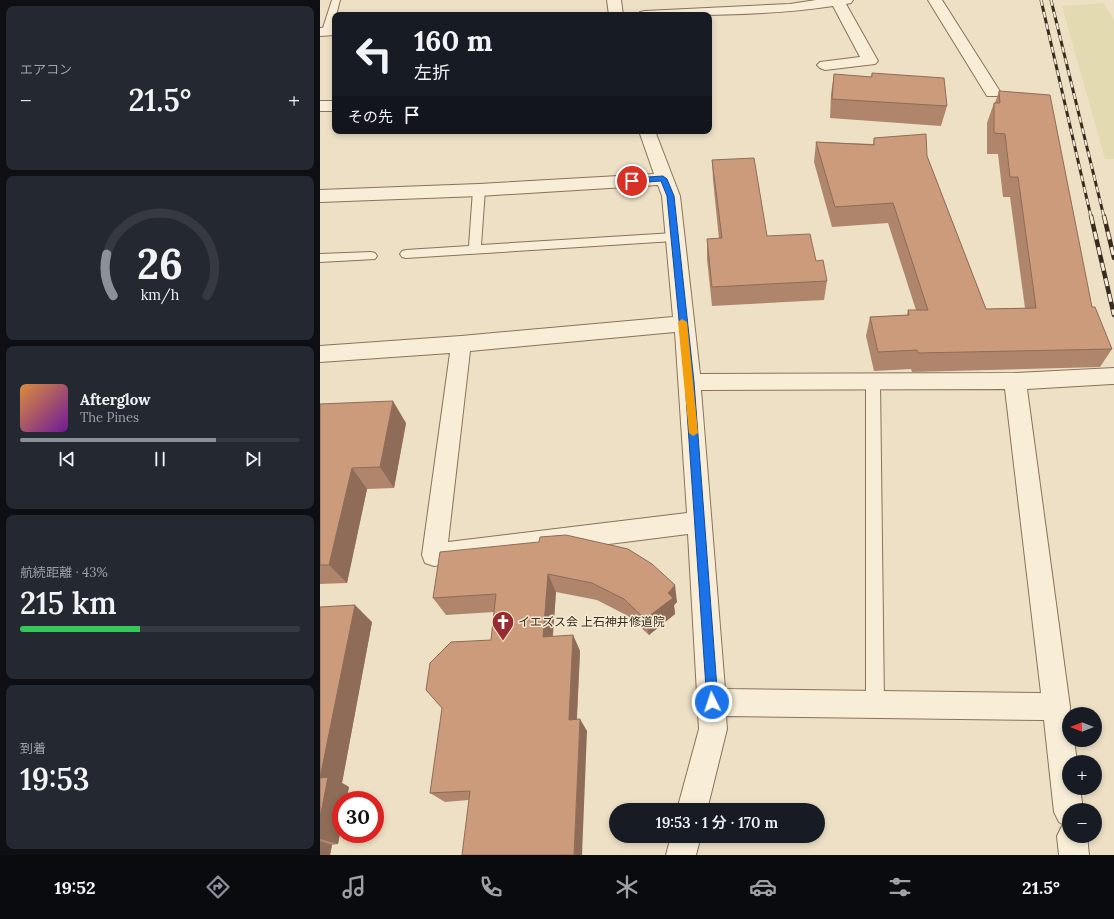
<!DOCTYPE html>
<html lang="ja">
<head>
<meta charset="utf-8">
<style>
	:root { --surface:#171b24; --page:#242831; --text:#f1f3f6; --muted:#9ea1a6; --line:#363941; --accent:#8c9099 }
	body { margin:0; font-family:Lora,"Noto Sans JP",serif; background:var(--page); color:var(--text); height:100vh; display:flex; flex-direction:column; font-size:15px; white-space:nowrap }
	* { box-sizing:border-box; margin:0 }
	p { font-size:13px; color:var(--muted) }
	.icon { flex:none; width:22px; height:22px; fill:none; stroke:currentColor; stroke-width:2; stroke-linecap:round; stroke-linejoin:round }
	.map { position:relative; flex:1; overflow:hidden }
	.details { display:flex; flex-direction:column; gap:6px; padding:6px; background:#0d0f14; width:320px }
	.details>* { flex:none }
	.guide { position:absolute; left:12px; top:12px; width:380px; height:122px; border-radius:8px; box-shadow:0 2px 6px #0003; background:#171b24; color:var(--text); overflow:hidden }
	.needle { width:26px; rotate:270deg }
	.tools { position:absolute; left:742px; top:707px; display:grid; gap:8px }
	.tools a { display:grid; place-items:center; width:40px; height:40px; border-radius:50%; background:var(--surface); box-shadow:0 2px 6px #0003; font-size:20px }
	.speed { position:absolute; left:12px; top:791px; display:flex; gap:8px; font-size:20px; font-weight:700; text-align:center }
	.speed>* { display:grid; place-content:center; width:52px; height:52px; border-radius:50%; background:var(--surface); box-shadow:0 2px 6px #0003; line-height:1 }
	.speed .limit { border:6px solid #d22; background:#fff; color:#111 }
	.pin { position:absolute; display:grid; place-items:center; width:34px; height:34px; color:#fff; margin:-17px; border:2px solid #fff; border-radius:50%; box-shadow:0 1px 4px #0007 }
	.me { position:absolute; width:44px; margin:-22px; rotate:356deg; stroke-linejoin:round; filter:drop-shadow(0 0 3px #0008) }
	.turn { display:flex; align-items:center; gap:14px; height:84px; padding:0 16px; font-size:18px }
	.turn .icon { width:52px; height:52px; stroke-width:2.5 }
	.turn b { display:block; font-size:28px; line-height:34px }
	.then { display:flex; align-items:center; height:38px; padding:0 16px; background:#0003; gap:8px; font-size:15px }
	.big { font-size:30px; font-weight:600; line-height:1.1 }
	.details .widget { flex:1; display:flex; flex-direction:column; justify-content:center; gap:6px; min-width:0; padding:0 14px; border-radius:8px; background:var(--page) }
	.details .dial { align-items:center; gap:0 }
	.dial svg { height:104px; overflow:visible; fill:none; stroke:var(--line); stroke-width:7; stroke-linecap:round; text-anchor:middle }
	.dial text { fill:var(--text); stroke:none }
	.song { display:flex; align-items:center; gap:12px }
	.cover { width:48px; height:48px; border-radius:6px; background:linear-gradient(135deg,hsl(30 70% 55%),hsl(280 70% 35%)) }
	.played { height:4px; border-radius:2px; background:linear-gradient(90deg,var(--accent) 70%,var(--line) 70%) }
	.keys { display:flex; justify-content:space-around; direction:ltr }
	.heat { display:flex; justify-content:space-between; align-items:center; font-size:22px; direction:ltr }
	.charge { height:6px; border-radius:3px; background:linear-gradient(90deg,#34c759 43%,var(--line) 0) }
	.trip { position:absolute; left:289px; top:803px; width:216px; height:40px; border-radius:20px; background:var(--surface); box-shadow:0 2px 6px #0003; font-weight:600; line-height:40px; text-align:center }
	.tabs { display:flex; height:64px; justify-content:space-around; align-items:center; background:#090b0e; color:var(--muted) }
	.tabs .icon { width:28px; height:28px }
	.tabs .current { color:var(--accent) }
	.tabs b { font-size:18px; color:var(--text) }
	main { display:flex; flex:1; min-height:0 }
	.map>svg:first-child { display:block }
</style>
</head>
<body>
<main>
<section class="details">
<div class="widget"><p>エアコン</p>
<div class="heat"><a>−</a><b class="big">21.5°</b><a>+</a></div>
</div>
<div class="widget dial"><svg viewBox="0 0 100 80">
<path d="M14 69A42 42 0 1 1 86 69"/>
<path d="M14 69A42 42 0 0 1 9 37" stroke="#8c9099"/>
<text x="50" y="56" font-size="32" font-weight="700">26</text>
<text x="50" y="72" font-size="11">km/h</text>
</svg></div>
<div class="widget">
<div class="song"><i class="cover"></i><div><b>Afterglow</b><p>The Pines</p></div></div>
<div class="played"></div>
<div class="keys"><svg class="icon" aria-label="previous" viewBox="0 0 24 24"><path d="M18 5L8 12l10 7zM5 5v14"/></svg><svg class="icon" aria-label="pause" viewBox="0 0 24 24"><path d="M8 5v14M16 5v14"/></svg><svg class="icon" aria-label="next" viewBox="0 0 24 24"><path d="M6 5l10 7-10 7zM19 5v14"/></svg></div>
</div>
<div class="widget"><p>航続距離 · 43%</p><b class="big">215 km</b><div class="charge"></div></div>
<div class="widget"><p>到着</p><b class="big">19:53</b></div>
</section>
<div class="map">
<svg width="794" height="855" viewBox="0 0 794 855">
	<rect width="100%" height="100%" fill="#ede0c5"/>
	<polygon fill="#e3dab2" points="783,3 794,20 794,159 785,159 742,6"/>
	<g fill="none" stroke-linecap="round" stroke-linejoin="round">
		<g stroke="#88725b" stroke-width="2">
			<g id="lane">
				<polygon points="12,0 20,0 12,31 7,34 2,31"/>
				<polygon points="159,186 165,190 161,245 354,233 360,237 354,241 86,258 82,257 80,254 82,251 86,250 149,246 153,190"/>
				<polygon points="51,252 55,253 57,256 55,259 0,262 0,254"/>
				<polygon points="553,377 558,378 560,382 564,704 561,710 555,713 549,710 546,704 546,382 548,378"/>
			</g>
		</g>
		<g stroke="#88725b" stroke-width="2">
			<g id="street">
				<polygon points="287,0 301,0 303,15 289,15"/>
				<path d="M496,0H533L531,3L526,4L558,61L555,64L505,70L500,68L497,65L500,62L540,57L513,6C446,16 384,15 318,15L320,12L325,11L470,4Z"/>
				<polygon points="608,0 622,0 681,93 679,96 667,96"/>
				<polygon points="15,27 15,35 0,36 0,28"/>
				<rect x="0" y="101" width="15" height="10"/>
				<path d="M319,131H335L360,196L380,374L695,373L794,368V384H792L707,389L750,707L749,740H754L757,762H749V788H760L763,810H749V836H767L769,855H739L737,836L742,826L744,825L739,822L734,812L724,720L406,716L407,729L387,810H357L379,729L368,534L114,566L105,563L102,555L130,353L0,362V346L141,336L353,317L342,196L338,185L159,196L0,202V190L159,184L334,174ZM355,332L367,513L128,542L150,351ZM685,389L721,693L405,689L381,390Z"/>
				<polygon points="351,836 381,836 376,855 346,855"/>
			</g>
		</g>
		<use href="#lane" fill="#f8eed8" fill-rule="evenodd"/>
		<use href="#street" fill="#f8eed8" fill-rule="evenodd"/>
		<g stroke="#392b1f" stroke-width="3">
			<g id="rail-far1">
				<polyline points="721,0 771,217"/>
				<polyline points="731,0 784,217"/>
			</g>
		</g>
		<g stroke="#392b1f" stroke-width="4.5">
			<g id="rail">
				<polyline points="771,216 794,315"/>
				<polyline points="784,216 794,258"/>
			</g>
		</g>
		<use href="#rail-far1" stroke="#f5ebd4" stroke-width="2" stroke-dasharray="6" stroke-linecap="butt"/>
		<use href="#rail" stroke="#f5ebd4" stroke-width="3" stroke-dasharray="8" stroke-linecap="butt"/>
	</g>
	<g fill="#af856b">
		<polygon points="552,73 627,106 621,126 510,118 511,94 514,74 551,77"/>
		<polygon points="679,91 772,307 792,349 780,367 592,372 591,369 554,371 546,336 550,317 587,315 588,310 596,310 568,223 512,227 494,162 496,142 553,144 554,138 607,156 666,309 705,308 690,197 683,197 678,154 667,154 667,123 674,103 675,103"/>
		<polygon points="392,160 447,236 496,261 507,281 504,300 392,306 387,259 387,239 399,239 393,180"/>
		<polygon points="0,404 86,423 74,488 47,489 27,583 0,584"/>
		<polygon points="219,542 357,602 354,605 355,614 329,635 308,616 277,600 236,592 233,637 253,635 260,651 257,719 267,731 149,800 125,802 110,793 171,640 174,612 126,615 113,598"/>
		<polygon points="0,607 52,622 22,783 29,787 18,844 12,845 10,855 0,855"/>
	</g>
	<g fill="#8e6c57">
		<polygon points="73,401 86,423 74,488 60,467"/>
		<polygon points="32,468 47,489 27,583 9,565"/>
		<polygon points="228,574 236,592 231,653 223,637"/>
		<polygon points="355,585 357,602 354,605 355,614 329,635 325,619 348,593"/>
		<polygon points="35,605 52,622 22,783 29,787 26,800 21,800 21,827 18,844 0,839 0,778"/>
		<polygon points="253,635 260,651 256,732 249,720"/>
		<polygon points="260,719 267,731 262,855 254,855"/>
		<polygon points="0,841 12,845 10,855 0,855"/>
	</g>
	<g fill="#cb9b7c" stroke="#8e6c57">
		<polygon points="552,73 624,78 627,106 512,99 514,74 552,77"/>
		<polygon points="679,91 730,95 772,307 775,307 792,349 598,353 597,350 558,352 550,317 589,315 588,310 608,310 573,203 515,207 496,142 554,145 554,138 606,134 607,156 666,309 716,308 698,177 690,177 685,134 674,133 674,103 680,103"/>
		<polygon points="434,158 447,236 490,234 496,261 503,260 507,281 392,287 387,239 402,238 392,160"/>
		<polygon points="73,401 60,467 32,468 9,565 0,565 0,404"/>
		<polygon points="246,535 308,549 332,564 355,585 348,593 353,598 325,619 304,599 272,583 228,574 223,637 253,635 249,720 260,719 254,855 142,855 150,791 110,793 122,708 106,690 110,663 131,642 171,640 176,594 113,598 120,552 219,542 220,537"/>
		<polygon points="35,605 0,778 8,777 0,818 0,607"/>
	</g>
	<polygon fill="#1a73e8" stroke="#114b97" points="343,176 347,179 354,196 374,382 398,702 396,706 392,708 388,706 387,702 365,382 347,196 341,181 312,183 309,181 312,178"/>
	<polygon fill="#f59e0b" points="362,319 367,322 378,433 373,436 369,433 358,322"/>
	<defs>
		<g id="church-pin" transform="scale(1.15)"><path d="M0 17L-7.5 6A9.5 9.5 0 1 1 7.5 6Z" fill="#962c2f" stroke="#f5ebd4"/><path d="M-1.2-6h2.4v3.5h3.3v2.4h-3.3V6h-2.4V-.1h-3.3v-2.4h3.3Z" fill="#fff"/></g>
	</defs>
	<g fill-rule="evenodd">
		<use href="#church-pin" x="183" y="622"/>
	</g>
	<g text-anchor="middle" stroke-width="3" stroke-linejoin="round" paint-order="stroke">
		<g font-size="12" fill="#392b1f" stroke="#f5ebd4" text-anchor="start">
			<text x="198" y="626">イエズス会 上石神井修道院</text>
		</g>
	</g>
</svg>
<div class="tools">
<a><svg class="needle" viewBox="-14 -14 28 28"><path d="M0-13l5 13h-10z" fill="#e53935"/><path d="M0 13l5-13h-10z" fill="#9ea1a6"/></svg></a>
<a>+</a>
<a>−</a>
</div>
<div class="speed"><div class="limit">30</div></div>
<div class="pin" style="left:312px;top:181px;background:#d93025"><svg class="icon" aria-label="arrive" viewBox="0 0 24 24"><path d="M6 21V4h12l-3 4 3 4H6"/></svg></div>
<svg class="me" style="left:392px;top:702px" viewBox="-20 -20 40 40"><circle r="17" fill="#1a73e8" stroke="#fff" stroke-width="3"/><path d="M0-11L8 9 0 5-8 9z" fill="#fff"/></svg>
<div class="trip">19:53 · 1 分 · 170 m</div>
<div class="guide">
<div class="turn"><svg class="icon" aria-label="left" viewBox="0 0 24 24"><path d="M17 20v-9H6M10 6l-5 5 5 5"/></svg><div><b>160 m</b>左折</div></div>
<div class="then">その先<svg class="icon" aria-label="arrive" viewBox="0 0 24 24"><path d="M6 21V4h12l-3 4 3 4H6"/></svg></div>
</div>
</div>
</main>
<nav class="tabs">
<b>19:52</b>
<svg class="icon current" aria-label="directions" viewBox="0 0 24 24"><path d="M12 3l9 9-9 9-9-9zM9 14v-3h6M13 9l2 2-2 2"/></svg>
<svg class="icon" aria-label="music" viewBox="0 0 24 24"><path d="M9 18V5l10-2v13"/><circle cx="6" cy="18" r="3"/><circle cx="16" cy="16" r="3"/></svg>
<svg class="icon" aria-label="phone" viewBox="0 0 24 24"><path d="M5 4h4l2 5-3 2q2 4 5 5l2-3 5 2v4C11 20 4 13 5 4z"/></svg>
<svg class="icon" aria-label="climate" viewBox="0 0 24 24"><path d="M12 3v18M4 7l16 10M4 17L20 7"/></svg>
<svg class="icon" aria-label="car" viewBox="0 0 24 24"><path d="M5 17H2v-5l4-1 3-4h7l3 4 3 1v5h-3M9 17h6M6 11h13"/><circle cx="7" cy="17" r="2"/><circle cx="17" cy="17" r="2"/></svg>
<svg class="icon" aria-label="filters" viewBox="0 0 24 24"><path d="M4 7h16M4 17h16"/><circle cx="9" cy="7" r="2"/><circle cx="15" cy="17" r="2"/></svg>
<b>21.5°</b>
</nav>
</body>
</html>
